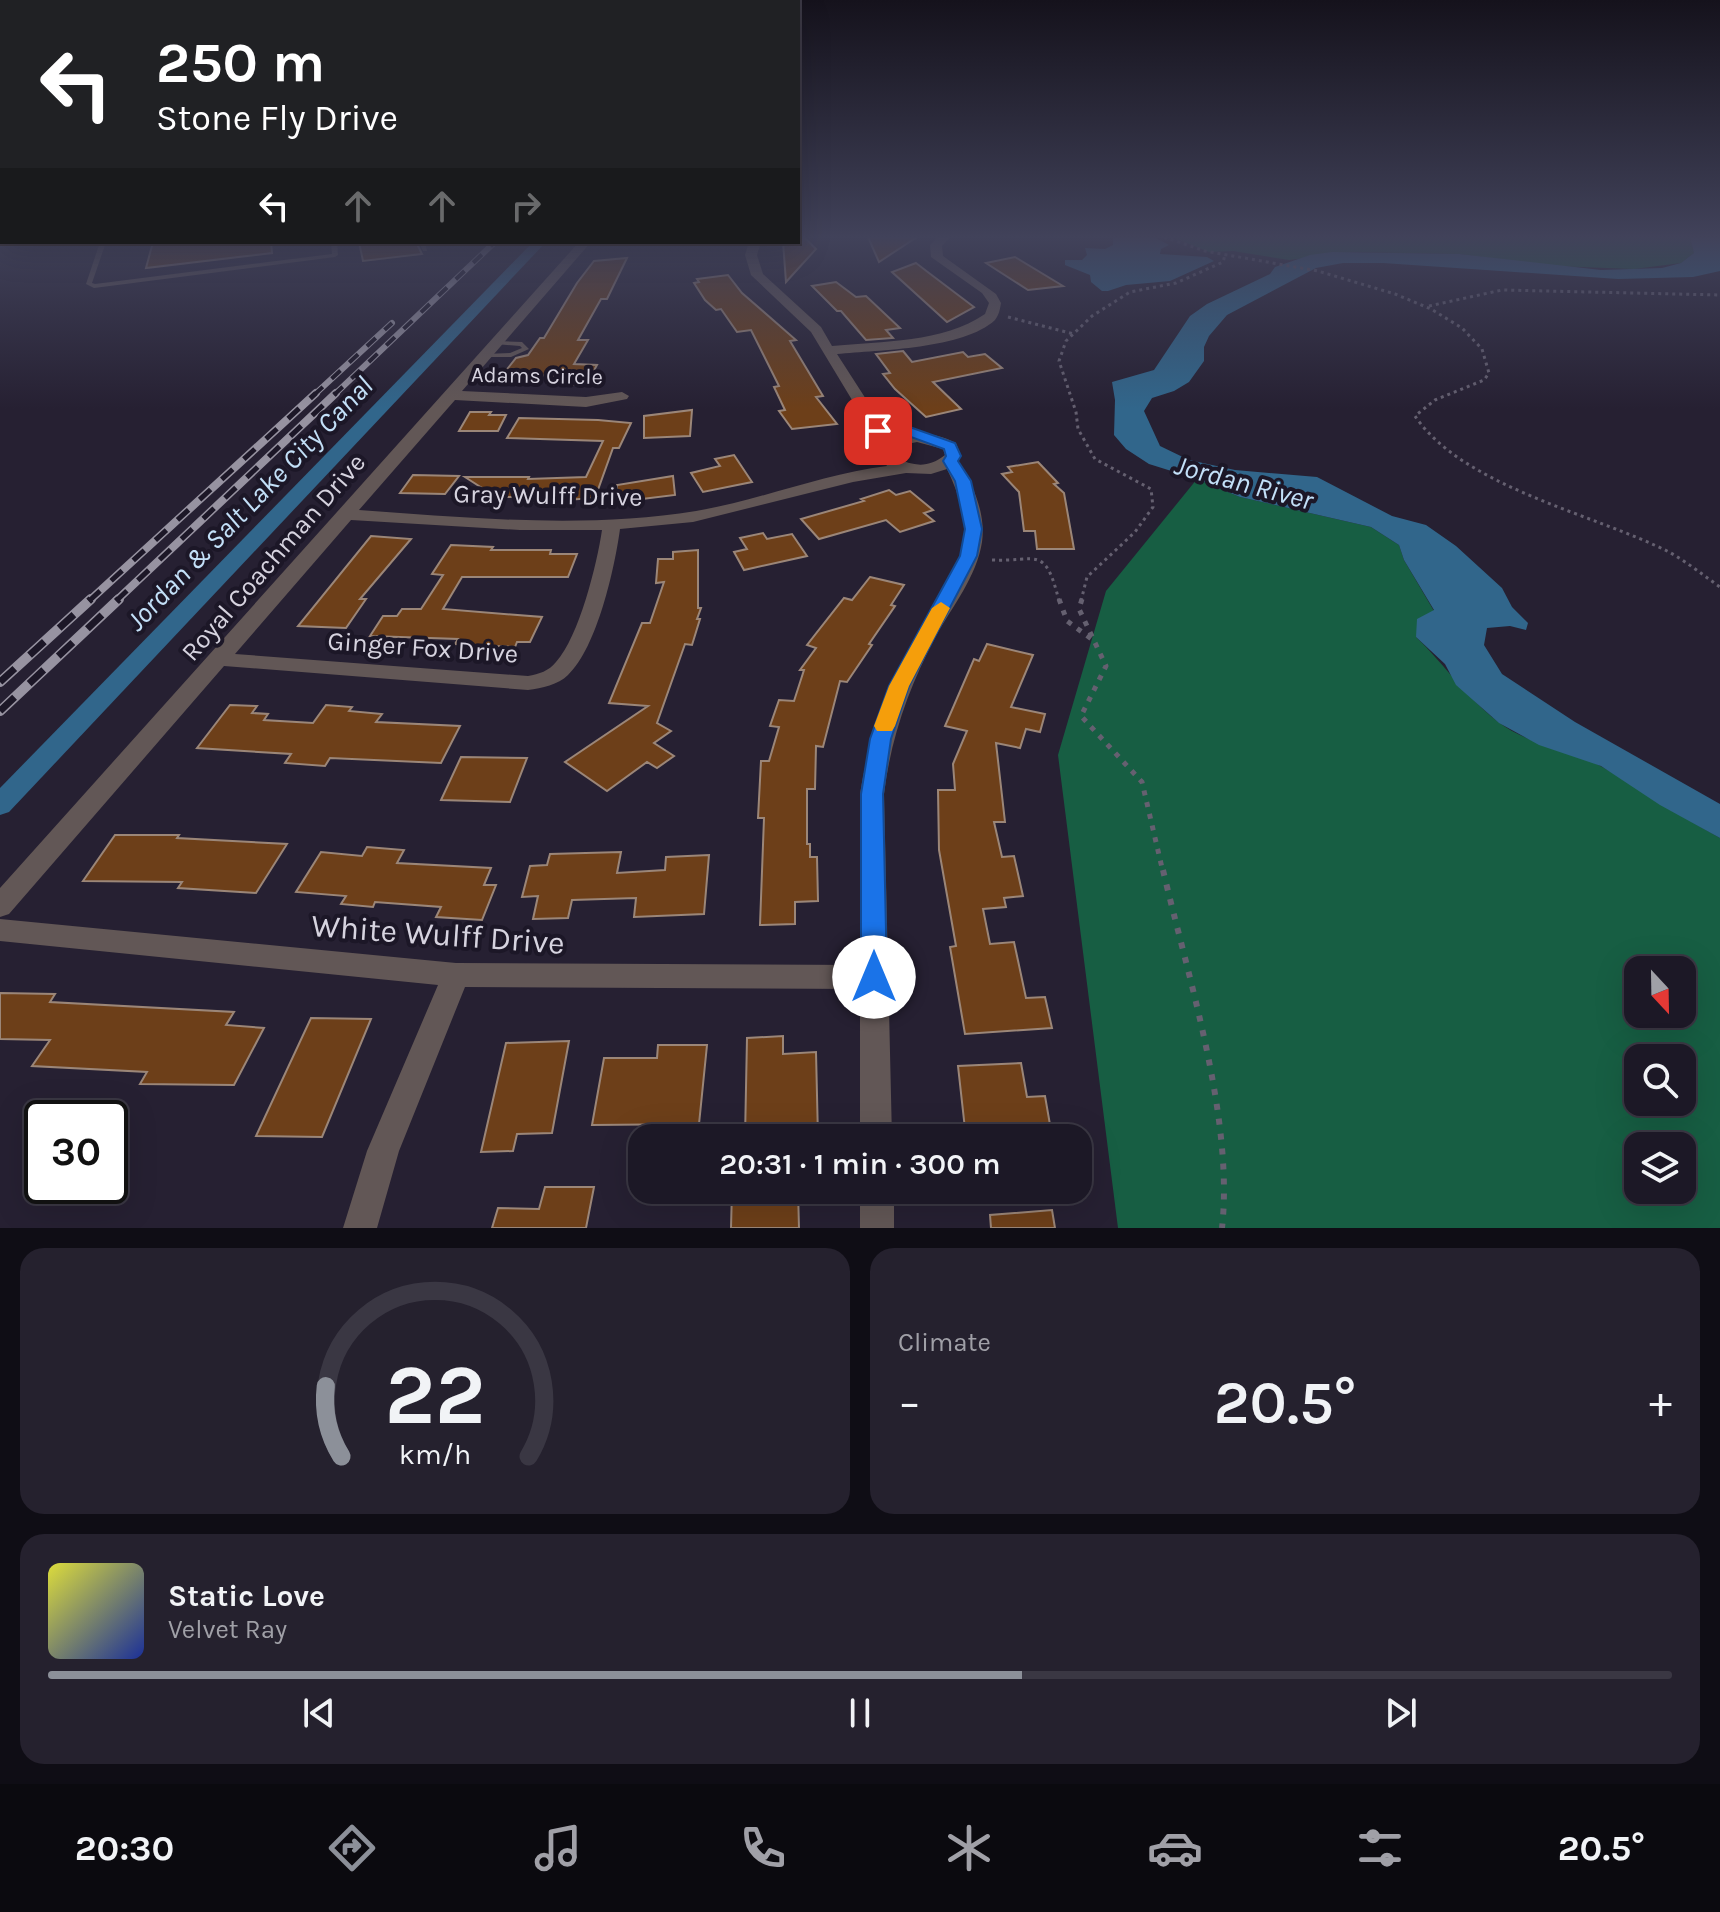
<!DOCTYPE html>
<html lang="en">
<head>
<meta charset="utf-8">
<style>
	:root { --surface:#1c1826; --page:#25212e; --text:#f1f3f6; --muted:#a0a0a7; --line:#3a3743; --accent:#8c9099 }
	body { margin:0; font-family:Karla,sans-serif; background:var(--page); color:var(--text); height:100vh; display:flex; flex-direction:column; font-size:30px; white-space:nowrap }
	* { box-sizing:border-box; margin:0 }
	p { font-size:26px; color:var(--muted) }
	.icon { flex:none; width:44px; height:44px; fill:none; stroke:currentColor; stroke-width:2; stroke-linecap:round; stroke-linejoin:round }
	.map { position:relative; height:1228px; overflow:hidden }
	.details { display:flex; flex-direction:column; gap:20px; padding:20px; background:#0f0d15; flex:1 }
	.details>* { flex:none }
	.top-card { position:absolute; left:0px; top:0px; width:800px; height:244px; box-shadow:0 8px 32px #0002,0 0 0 2px var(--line); background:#202124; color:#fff; overflow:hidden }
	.needle { width:52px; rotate:158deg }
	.buttons { position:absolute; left:1624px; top:956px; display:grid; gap:16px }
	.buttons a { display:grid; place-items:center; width:72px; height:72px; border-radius:16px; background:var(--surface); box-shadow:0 8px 32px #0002,0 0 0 2px var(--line); font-size:40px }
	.speed { position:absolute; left:24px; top:1100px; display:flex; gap:16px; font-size:40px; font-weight:700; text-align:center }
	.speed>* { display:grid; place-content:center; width:104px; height:104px; border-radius:50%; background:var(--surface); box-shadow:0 8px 32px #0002,0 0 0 2px var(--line); line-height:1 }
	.speed .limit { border:4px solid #111; border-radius:12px; background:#fff; color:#111 }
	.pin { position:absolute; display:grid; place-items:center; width:68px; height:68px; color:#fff; margin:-34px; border-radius:16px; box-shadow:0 4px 12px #0006 }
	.me { position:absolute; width:88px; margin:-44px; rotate:0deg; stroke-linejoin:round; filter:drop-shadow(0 0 6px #0008) }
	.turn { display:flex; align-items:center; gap:28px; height:168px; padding:0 24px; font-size:36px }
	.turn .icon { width:104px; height:104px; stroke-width:2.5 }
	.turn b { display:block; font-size:56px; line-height:68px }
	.lanes { display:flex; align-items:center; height:76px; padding:0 24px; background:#0003; justify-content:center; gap:40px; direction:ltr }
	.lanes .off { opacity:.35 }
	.big { font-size:60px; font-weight:600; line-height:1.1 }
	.details .card { flex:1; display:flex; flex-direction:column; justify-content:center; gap:12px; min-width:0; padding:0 28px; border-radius:24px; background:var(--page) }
	.details .dial { align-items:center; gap:0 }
	.dial svg { height:208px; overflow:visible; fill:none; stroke:var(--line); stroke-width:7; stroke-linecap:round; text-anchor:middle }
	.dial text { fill:var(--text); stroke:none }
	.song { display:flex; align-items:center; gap:24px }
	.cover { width:96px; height:96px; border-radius:12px; background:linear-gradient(135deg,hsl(60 70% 55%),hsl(230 70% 35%)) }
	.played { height:8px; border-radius:4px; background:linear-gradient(90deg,var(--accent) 60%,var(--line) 60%) }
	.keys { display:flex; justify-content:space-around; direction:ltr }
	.heat { display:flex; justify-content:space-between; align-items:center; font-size:44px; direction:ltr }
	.details .tiles { flex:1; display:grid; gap:20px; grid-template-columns:1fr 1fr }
	.card:last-child { grid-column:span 2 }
	.trip { position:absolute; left:628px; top:1124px; width:464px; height:80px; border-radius:24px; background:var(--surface); box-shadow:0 8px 32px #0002,0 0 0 2px var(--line); font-weight:600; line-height:80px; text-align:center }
	.menu { display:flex; height:128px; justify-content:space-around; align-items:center; background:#0b0a0f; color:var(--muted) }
	.menu .icon { width:56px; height:56px }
	.menu .selected { color:var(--accent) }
	.menu b { font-size:36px; color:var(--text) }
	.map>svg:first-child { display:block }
</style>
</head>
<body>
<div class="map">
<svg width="1720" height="1228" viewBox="0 0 1720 1228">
	<rect width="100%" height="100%" fill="#262032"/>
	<g fill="#175e43" fill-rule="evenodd">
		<polygon points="1172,237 1690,237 1694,253 1681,263 1634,269 1554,266 1459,254 1353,252 1289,260 1233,251 1209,252"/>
		<path d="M1197,479L1240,497L1371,527L1399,545L1404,560L1434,611L1416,637C1445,665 1465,696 1497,721C1529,746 1570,749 1604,768C1643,790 1680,816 1720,838V1228H1118L1058,755L1106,591ZM1638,970H1682V1014H1638ZM1638,1058H1682V1102H1638ZM1638,1146H1682V1190H1638Z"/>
	</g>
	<g fill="#31668b">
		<polygon points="1113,237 1154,237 1169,245 1161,249 1160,254 1207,257 1214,261 1170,281 1126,285 1108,291 1102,291 1091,282 1090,275 1065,265 1065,260 1082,260 1087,255 1085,248 1105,249 1113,245"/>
		<polygon points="1690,237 1720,237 1720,271 1693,277 1618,279 1383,263 1343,263 1316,268 1227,315 1209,336 1204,347 1204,361 1189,382 1174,391 1152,398 1144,411 1160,446 1189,460 1235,470 1317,477 1392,516 1426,525 1456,546 1502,588 1512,607 1528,623 1526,630 1510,626 1487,628 1484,645 1502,674 1575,722 1720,804 1720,838 1660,805 1601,766 1539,745 1499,723 1456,685 1445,664 1416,637 1417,619 1434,610 1404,560 1399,545 1371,527 1240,497 1197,479 1149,464 1126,449 1114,435 1115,400 1112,382 1154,370 1190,316 1207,304 1270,274 1275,267 1310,255 1332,252 1459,254 1601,270 1662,268 1681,263 1694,253"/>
	</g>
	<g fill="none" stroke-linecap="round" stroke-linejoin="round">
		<polygon fill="#31668b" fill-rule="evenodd" points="533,242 546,242 9,812 0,815 0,788"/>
	</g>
	<g fill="#6d3f19" stroke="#9b8678" stroke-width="2">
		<polygon points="804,237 816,249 786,282 783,242 798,242 799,237"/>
		<polygon points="868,237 917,237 879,262"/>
		<polygon points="153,242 271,242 272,253 146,268"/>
		<polygon points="359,242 416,242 422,254 363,261"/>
		<polygon points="1015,257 1063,286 1028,290 986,263"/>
		<polygon points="627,258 607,299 601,299 578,340 588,340 574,364 597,365 586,385 548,384 553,376 504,373 516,358 528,355 540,338 544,338 577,283 594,261"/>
		<polygon points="916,263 929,273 974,307 947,322 892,272"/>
		<polygon points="728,275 742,293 796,340 790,341 823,396 816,397 837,424 792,429 779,411 785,410 774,387 779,386 751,330 737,332 721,309 716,310 705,300 694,283 699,282 697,279"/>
		<polygon points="836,282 856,297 866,296 900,328 886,330 893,338 866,340 841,311 837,311 812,286"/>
		<polygon points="903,351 912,362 963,352 968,357 985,354 1002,368 933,382 961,409 926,417 895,389 883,374 890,373 876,354"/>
		<polygon points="692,410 690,436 644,438 644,416"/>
		<polygon points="470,412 491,412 489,415 506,415 498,431 459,431"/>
		<polygon points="519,418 598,420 631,423 619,448 613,448 595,498 533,502 535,497 476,497 482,488 465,477 529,477 528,479 586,477 603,441 507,438"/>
		<polygon points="734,455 752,482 703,492 691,473 720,466 715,459"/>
		<polygon points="1038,462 1058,483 1054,484 1064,493 1074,549 1037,549 1035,531 1024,531 1019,492 1002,474 1012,472 1008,467"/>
		<polygon points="413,475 459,476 445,494 400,493"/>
		<polygon points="673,476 675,495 617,502 617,485"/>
		<polygon points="889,490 896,495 910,491 933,510 924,513 934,521 900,532 886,520 819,539 801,519 864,501 861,499"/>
		<polygon points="763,533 767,539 792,534 807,556 744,570 734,552 747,549 740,538"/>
		<polygon points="371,536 411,539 360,599 366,599 346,628 298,626"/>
		<polygon points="451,545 493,547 491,550 551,550 550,554 577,554 568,577 462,577 443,609 542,617 530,642 517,642 515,647 455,644 458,639 370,636 383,616 397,616 402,609 421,609 443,575 432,574"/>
		<polygon points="698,550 698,608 701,608 697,619 700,619 692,645 685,644 657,723 671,731 654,743 674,756 657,768 647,762 607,791 565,762 648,706 609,703 642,623 650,623 664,582 656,583 658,559 673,559 673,552"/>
		<polygon points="870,577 904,585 891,605 895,606 869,644 872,645 847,682 840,681 823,747 816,746 815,789 807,789 807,844 810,844 810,857 817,857 818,901 795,902 795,924 760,925 764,818 758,818 761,761 769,761 779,727 770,726 779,700 794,701 804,670 800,670 816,648 807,645 844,598 852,600"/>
		<polygon points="987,644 1033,655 1011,707 1045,714 1040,732 1026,729 1020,748 996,743 1005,822 994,822 1002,857 1014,856 1023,896 1004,898 1006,907 983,909 990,944 1014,942 1026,998 1045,997 1052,1028 965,1034 950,947 956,946 939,850 938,790 955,790 953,764 967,731 945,726 974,659 979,661"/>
		<polygon points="230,705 257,706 252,713 268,714 264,720 313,723 326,705 352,707 349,711 382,714 376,722 460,726 441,763 330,758 325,766 285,763 291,754 197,748"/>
		<polygon points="461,757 527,758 510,802 441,800"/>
		<polygon points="115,835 179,835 177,838 287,844 256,893 178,888 182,882 83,881"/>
		<polygon points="367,847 404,850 397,863 491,868 484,885 496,885 482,920 436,917 441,907 375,902 373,907 341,904 346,896 296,892 321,852 362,856"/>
		<polygon points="621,852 617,873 665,870 666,857 709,855 704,914 634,917 636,898 572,900 568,918 533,919 538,896 522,897 530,866 547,865 550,854"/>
		<polygon points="0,993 55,994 50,1002 234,1012 226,1025 264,1028 234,1085 140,1084 147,1072 32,1066 50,1040 0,1039"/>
		<polygon points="311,1018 371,1019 322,1137 256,1136"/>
		<polygon points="783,1036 783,1054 816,1052 818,1138 745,1138 747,1038"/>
		<polygon points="569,1041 552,1133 517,1134 513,1151 481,1152 506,1043"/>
		<polygon points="658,1045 707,1045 699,1124 592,1125 604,1058 657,1058"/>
		<polygon points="1021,1063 1027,1097 1045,1096 1052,1136 966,1138 958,1066"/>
		<polygon points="545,1187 594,1187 586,1228 492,1228 498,1208 539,1209"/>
		<polygon points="732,1190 798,1190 799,1228 731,1228"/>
		<polygon points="1052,1210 1055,1228 991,1228 990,1215"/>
	</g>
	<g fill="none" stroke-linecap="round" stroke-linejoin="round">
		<g stroke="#656070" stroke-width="3" stroke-dasharray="3 4" stroke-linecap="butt">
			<path d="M1164,237L1205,251L1318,271L1395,294L1431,309L1462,328L1482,349L1489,373L1484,380L1435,400L1415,416C1463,487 1594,514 1669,552C1687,562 1703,575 1720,587"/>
			<polyline points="1429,306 1502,290 1720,295"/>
			<polyline points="1008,317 1074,334"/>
			<path d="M992,560C1037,562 1045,544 1059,601"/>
			<polyline points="1081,601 1087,577 1135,532 1153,507 1151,489 1095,459 1078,429 1076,412 1059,361 1066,341 1092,316 1130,292 1176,283 1223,262 1225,255"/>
		</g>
		<g stroke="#656070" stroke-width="5" stroke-dasharray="5 7" stroke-linecap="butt">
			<polyline points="1059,599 1067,621 1093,640"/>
			<polyline points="1082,599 1079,609 1106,666 1081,716 1142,782 1163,872"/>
		</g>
		<path stroke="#656070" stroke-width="6" stroke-dasharray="6 9" stroke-linecap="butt" d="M1163,870C1188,977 1234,1119 1222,1228"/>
		<g fill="#625756" fill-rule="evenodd">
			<polygon points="100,242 106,242 92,283 95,284 332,254 331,242 337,242 338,255 335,257 94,288 86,284"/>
			<polygon points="419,242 425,242 427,251 423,251"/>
			<polygon points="497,341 522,342 529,349 511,357 483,357 481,356 485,354 510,353 522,348 520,346 495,344 495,342"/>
		</g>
		<g fill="#625756" fill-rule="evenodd">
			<path d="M938,237H950L942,246L943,256L996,294L1001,303C1000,309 999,315 995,320C964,349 879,350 837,354L891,438C916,432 933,431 956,443L961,456L958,460C973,485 986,513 982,542C977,576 952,607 936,636C909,687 891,737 884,794L892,1138H860V989L465,987L399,1151L377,1228H343L367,1151L438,985L0,941V919L456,963L860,965V794C869,737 887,688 915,638C931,609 950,582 962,551C968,522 960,496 947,469L931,474L906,473L853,482L693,522L620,529C615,567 597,648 568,675C558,685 542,688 528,690L224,666L9,914L0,917V888L579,242H591L462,391L586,397L622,392L629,396L627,399L586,407L455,400L359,510C471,518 585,529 696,511C761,500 822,474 887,466L878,452L881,448L811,332L751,275L745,255L749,242H761L757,255L763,274L821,327L832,346C882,341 943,343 985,314L989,303L982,293L931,257L930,245ZM917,442L943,449L945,455C929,468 913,467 896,457L894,452L898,446ZM351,520L520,530H602C597,564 579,637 556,662C549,671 539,674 528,676L235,654Z"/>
			<rect x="860" y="1190" width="34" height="38"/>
		</g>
		<g stroke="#9793a1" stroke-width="6">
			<g id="rail-far2">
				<polyline points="314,395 392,323"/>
				<polyline points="334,395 495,242"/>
			</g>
		</g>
		<g stroke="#9793a1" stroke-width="8">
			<g id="rail-far1">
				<polyline points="89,601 316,393"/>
				<polyline points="116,601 336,393"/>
			</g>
		</g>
		<g stroke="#9793a1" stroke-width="10">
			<g id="rail">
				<polyline points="0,682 91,599"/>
				<polyline points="0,711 119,599"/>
			</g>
		</g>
		<use href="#rail-far2" stroke="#1c1727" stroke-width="4" stroke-dasharray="12" stroke-linecap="butt"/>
		<use href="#rail-far1" stroke="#1c1727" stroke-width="5" stroke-dasharray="15" stroke-linecap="butt"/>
		<use href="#rail" stroke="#1c1727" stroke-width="7" stroke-dasharray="20" stroke-linecap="butt"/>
	</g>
	<linearGradient id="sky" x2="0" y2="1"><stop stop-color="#15121c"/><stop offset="0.58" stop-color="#41425a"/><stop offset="1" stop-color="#41425a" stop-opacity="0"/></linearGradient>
	<rect width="1720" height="409" fill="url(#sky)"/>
	<polygon fill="#1a73e8" stroke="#114b97" stroke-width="2" points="873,414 955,443 961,456 958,461 971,481 982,529 977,556 909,686 891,739 883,794 887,977 883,985 874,988 865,985 861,977 861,794 870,739 889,686 960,556 965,529 955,481 943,461 946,456 944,449 884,427 883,434 873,434 866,418"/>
	<polygon fill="#f59e0b" points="941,602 950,608 909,686 895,726 892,731 877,731 874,726 889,686 932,608"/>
	<g text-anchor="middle" stroke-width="8" stroke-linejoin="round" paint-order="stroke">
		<g font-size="22" fill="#d6d3df" stroke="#1c1727">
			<text transform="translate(537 375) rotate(1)" y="8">Adams Circle</text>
		</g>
		<g font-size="26" fill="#d6d3df" stroke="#1c1727">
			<text transform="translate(548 495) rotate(1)" y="9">Gray Wulff Drive</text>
			<text transform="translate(273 557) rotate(-49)" y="9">Royal Coachman Drive</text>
			<text transform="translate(423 647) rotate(4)" y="9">Ginger Fox Drive</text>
		</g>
		<g font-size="28" font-style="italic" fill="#c3e0f8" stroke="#1c1727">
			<text transform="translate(1244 482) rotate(15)" y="10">Jordan River</text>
			<text transform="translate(249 503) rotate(-46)" y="10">Jordan &amp; Salt Lake City Canal</text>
		</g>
		<g font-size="32" fill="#d6d3df" stroke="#1c1727">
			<text transform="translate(438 934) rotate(4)" y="11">White Wulff Drive</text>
		</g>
	</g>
</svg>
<div class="buttons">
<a><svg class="needle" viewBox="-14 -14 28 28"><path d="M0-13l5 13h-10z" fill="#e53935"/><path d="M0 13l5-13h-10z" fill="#a0a0a7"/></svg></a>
<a><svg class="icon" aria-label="search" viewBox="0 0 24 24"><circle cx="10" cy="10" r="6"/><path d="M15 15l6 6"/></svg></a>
<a><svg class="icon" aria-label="layers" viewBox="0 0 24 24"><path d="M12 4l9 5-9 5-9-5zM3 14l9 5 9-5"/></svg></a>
</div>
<div class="speed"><div class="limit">30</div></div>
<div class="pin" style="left:878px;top:431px;background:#d93025"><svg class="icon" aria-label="arrive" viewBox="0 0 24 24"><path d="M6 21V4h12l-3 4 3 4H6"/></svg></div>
<svg class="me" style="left:874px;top:977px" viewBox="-20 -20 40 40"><circle r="19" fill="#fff"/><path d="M0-13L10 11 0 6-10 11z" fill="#1a73e8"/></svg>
<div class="trip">20:31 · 1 min · 300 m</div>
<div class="top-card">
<div class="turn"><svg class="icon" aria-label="left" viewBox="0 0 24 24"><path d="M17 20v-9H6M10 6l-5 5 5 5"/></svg><div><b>250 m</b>Stone Fly Drive</div></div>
<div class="lanes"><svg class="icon" aria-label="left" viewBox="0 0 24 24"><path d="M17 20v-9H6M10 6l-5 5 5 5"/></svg><svg class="icon off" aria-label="ahead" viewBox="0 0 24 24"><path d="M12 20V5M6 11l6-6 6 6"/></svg><svg class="icon off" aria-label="ahead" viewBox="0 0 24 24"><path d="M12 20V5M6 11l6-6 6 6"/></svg><svg class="icon off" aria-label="right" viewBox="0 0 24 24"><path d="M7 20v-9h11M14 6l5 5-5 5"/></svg></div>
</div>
</div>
<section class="details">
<div class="tiles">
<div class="card dial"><svg viewBox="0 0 100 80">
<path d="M14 69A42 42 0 1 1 86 69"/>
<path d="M14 69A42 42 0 0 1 8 42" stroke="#8c9099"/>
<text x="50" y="56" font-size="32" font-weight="700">22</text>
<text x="50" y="72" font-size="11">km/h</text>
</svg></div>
<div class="card"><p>Climate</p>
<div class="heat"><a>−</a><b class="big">20.5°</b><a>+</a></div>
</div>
<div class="card">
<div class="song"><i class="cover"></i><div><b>Static Love</b><p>Velvet Ray</p></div></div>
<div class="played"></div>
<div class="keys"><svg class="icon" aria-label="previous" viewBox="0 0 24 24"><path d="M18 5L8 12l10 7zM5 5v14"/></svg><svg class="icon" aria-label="pause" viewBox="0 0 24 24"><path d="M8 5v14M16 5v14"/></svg><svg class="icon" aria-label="next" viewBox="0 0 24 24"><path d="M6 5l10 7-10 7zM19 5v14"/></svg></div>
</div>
</div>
</section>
<nav class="menu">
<b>20:30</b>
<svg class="icon selected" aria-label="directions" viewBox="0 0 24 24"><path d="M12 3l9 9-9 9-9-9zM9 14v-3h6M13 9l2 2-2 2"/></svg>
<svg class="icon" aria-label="music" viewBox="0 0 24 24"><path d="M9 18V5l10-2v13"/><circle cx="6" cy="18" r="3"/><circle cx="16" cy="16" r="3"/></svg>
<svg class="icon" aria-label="phone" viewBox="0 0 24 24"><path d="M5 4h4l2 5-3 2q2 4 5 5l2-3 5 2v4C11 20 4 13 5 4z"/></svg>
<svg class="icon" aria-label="climate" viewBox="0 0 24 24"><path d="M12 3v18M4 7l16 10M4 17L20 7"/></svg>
<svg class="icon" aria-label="car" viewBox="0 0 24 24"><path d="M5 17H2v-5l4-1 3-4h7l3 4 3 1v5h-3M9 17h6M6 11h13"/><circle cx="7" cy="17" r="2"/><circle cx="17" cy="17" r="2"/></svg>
<svg class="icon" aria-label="filters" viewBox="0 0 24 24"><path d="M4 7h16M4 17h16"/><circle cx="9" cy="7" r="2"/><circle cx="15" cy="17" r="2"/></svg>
<b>20.5°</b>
</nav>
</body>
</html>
